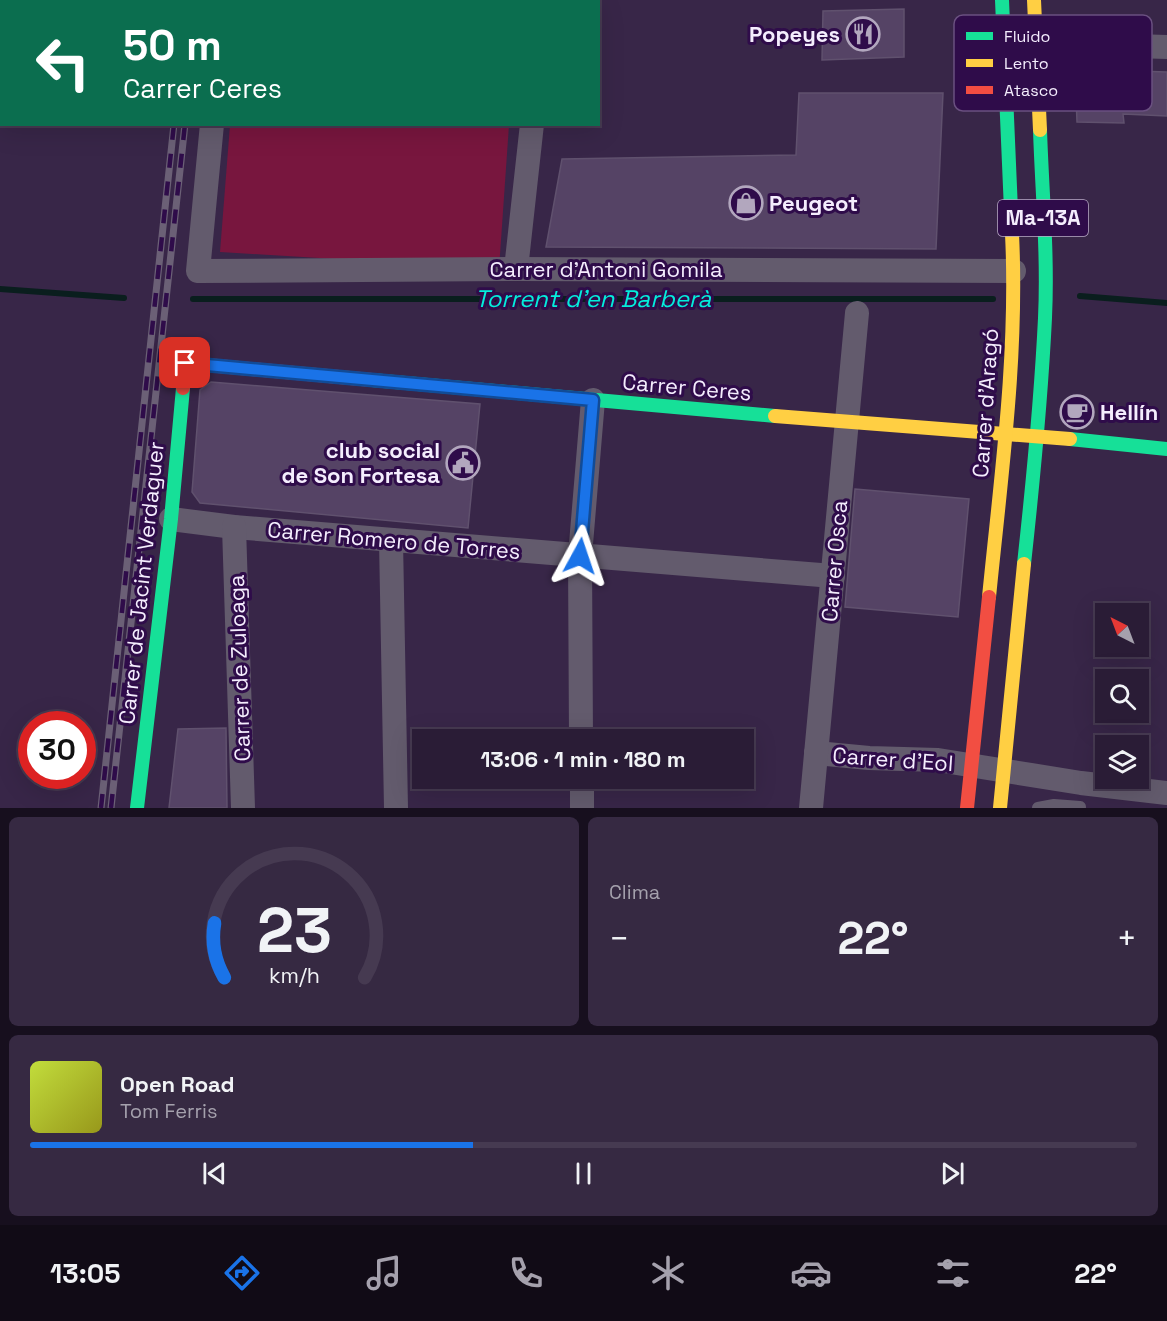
<!DOCTYPE html>
<html lang="es">
<head>
<meta charset="utf-8">
<style>
	:root { --surface:#2a1c36; --page:#362942; --text:#f1f3f6; --muted:#a5a1ad; --line:#463a51; --accent:#1a73e8 }
	body { margin:0; font-family:"Space Grotesk",sans-serif; background:var(--page); color:var(--text); height:100vh; display:flex; flex-direction:column; font-size:22px; white-space:nowrap }
	* { box-sizing:border-box; margin:0 }
	p { font-size:20px; color:var(--muted) }
	.icon { flex:none; width:33px; height:33px; fill:none; stroke:currentColor; stroke-width:2; stroke-linecap:round; stroke-linejoin:round }
	.map { position:relative; height:808px; overflow:hidden }
	.drawer { display:flex; flex-direction:column; gap:9px; padding:9px; background:#170f1e; flex:1 }
	.drawer>* { flex:none }
	.banner { position:absolute; left:0px; top:0px; width:600px; height:126px; box-shadow:0 6px 24px #0002,0 0 0 2px var(--line); background:#0b6e4f; color:#fff; overflow:hidden }
	.needle { width:39px; rotate:318deg }
	.controls { position:absolute; left:1095px; top:603px; display:grid; gap:12px }
	.controls a { display:grid; place-items:center; width:54px; height:54px; border-radius:0px; background:var(--surface); box-shadow:0 6px 24px #0002,0 0 0 2px var(--line); font-size:30px }
	.speed { position:absolute; left:18px; top:711px; display:flex; gap:12px; font-size:30px; font-weight:700; text-align:center }
	.speed>* { display:grid; place-content:center; width:78px; height:78px; border-radius:50%; background:var(--surface); box-shadow:0 6px 24px #0002,0 0 0 2px var(--line); line-height:1 }
	.speed .limit { border:9px solid #d22; background:#fff; color:#111 }
	.pin { position:absolute; display:grid; place-items:center; width:51px; height:51px; color:#fff; margin:-26px; border-radius:12px; box-shadow:0 3px 9px #0006 }
	.me { position:absolute; width:66px; margin:-33px; rotate:5deg; stroke-linejoin:round; filter:drop-shadow(0 0 4px #0008) }
	.turn { display:flex; align-items:center; gap:21px; height:126px; padding:0 24px; font-size:27px }
	.turn .icon { width:78px; height:78px; stroke-width:2.5 }
	.turn b { display:block; font-size:42px; line-height:51px }
	.big { font-size:45px; font-weight:700; line-height:1.1 }
	.drawer .tile { flex:1; display:flex; flex-direction:column; justify-content:center; gap:9px; min-width:0; padding:0 21px; border-radius:9px; background:var(--page) }
	.drawer .dial { align-items:center; gap:0 }
	.dial svg { height:156px; overflow:visible; fill:none; stroke:var(--line); stroke-width:7; stroke-linecap:round; text-anchor:middle }
	.dial text { fill:var(--text); stroke:none }
	.song { display:flex; align-items:center; gap:18px }
	.cover { width:72px; height:72px; border-radius:9px; background:linear-gradient(135deg,hsl(70 70% 55%),hsl(60 70% 35%)) }
	.played { height:6px; border-radius:3px; background:linear-gradient(90deg,var(--accent) 40%,var(--line) 40%) }
	.keys { display:flex; justify-content:space-around; direction:ltr }
	.heat { display:flex; justify-content:space-between; align-items:center; font-size:33px; direction:ltr }
	.drawer .tiles { flex:1; display:grid; gap:9px; grid-template-columns:1fr 1fr }
	.tile:last-child { grid-column:span 2 }
	.trip { position:absolute; left:412px; top:729px; width:342px; height:60px; border-radius:0px; background:var(--surface); box-shadow:0 6px 24px #0002,0 0 0 2px var(--line); font-weight:700; line-height:60px; text-align:center }
	.menu { display:flex; height:96px; justify-content:space-around; align-items:center; background:#110b16; color:var(--muted) }
	.menu .icon { width:42px; height:42px }
	.menu .active { color:var(--accent) }
	.menu b { font-size:27px; color:var(--text) }
	.map>svg:first-child { display:block }
</style>
</head>
<body>
<div class="map">
<svg width="1167" height="808" viewBox="0 0 1167 808">
	<rect width="100%" height="100%" fill="#382648"/>
	<g fill="#78163e">
		<polygon points="240,0 517,0 517,2"/>
		<polygon points="230,125 509,125 499,269 220,252"/>
	</g>
	<g fill="none" stroke-linecap="round" stroke-linejoin="round">
		<g stroke="#0a1e1e" stroke-width="6">
			<polyline points="0,289 124,298"/>
			<polyline points="1080,296 1167,303"/>
			<polyline points="193,299 993,299"/>
		</g>
	</g>
	<g fill="#554365" stroke="#60516e" stroke-width="1.5">
		<polygon points="904,9 904,57 822,60 823,11"/>
		<polygon points="1075,69 1167,72 1167,116 1123,114 1124,123 1077,122"/>
		<polygon points="799,93 943,93 936,249 546,247 562,159 796,155"/>
		<polygon points="211,382 480,404 468,528 200,503 192,492 200,390"/>
		<polygon points="855,489 969,499 958,617 845,607"/>
		<polygon points="226,728 227,808 169,808 178,729"/>
	</g>
	<g fill="none" stroke-linecap="round" stroke-linejoin="round">
		<polyline stroke="#635b6d" stroke-width="12" points="1038,808 1054,805 1080,807"/>
		<g stroke="#635b6d" stroke-width="24">
			<polyline points="224,2 225,0"/>
			<polyline points="546,2 546,0"/>
			<polyline points="1035,43 1167,47"/>
			<polyline points="212,124 198,271 516,269 1014,271"/>
			<polyline points="516,269 532,124"/>
			<polyline points="171,519 234,527 833,576"/>
			<polyline points="234,527 243,808"/>
			<polyline points="391,540 396,808"/>
			<polyline points="581,740 580,556 593,400"/>
			<polyline points="816,753 869,758 938,760 1081,783 1167,793"/>
			<polyline points="582,778 582,808"/>
			<polyline points="811,808 857,313"/>
		</g>
		<g stroke="#16e098" stroke-width="14">
			<polyline points="1002,0 1012,234"/>
			<polyline points="372,380 775,416"/>
			<polyline points="1070,439 1167,449"/>
			<path d="M1024,564C1033,482 1041,400 1045,318C1048,255 1042,192 1040,130"/>
			<polyline points="137,808 171,519 183,388"/>
		</g>
		<g stroke="#ffcf43" stroke-width="14">
			<polyline points="1034,0 1040,130"/>
			<polyline points="775,416 1070,439"/>
			<path d="M989,597C1001,476 1018,355 1012,234"/>
			<polyline points="1000,808 1024,564"/>
		</g>
		<g stroke="#f24e42" stroke-width="14">
			<polyline points="183,388 185,363 372,380"/>
			<polyline points="967,808 989,597"/>
		</g>
		<g stroke="#6b6076" stroke-width="7">
			<g id="rail">
				<polyline points="187,2 187,0"/>
				<polyline points="198,2 198,0"/>
				<polyline points="101,808 174,124"/>
				<polyline points="111,808 185,124"/>
			</g>
		</g>
		<use href="#rail" stroke="#2f0c4a" stroke-width="4.5" stroke-dasharray="14" stroke-linecap="butt"/>
	</g>
	<g fill="none" stroke-linecap="round" stroke-linejoin="round">
		<g stroke="#114b97" stroke-width="15">
			<polyline id="route" points="185,363 593,400 580,556"/>
		</g>
		<use href="#route" stroke="#1a73e8" stroke-width="10"/>
	</g>
	<defs>
		<g id="restaurant-ring" transform="scale(1.725)"><circle r="9.5" fill="#2f0c4a" stroke="#b2a7be" stroke-width="1.5"/><path d="M-5-6h1v4h1v-4h1v4h1v-4h1v5L-1.5 .5V6h-2V.5L-5-1ZM5-6V6H3V1.5H1.5Q1.5-4 5-6Z" fill="#b2a7be"/></g>
		<g id="shop-ring" transform="scale(1.725)"><circle r="9.5" fill="#2f0c4a" stroke="#b2a7be" stroke-width="1.5"/><path d="M-5-2.5h2.3a2.7 3.5 0 0 1 5.4 0H5L5.5 6h-11ZM-1.5-2.5h3a1.5 2.3 0 0 0-3 0Z" fill="#b2a7be"/></g>
		<g id="cafe-ring" transform="scale(1.725)"><circle r="9.5" fill="#2f0c4a" stroke="#b2a7be" stroke-width="1.5"/><path d="M-5.5-4.5H6V0H3Q3 3.5 0 3.5H-2.5Q-5.5 3.5-5.5 0ZM3-3.2v2h1.7v-2ZM-6 4.5H4V6H-6Z" fill="#b2a7be"/></g>
		<g id="civic-ring" transform="scale(1.725)"><circle r="9.5" fill="#2f0c4a" stroke="#b2a7be" stroke-width="1.5"/><path d="M-.6-6.5H3V-4.5H.6V-3L4-1V1h2V6H-6V1h2V-1L-.6-3ZM-1.2 2.5V6h2.4V2.5Z" fill="#b2a7be"/></g>
	</defs>
	<g fill-rule="evenodd">
		<use href="#restaurant-ring" x="863" y="34"/>
		<use href="#shop-ring" x="746" y="203"/>
		<use href="#cafe-ring" x="1077" y="412"/>
		<use href="#civic-ring" x="463" y="463"/>
	</g>
	<g text-anchor="middle" stroke-width="6" stroke-linejoin="round" paint-order="stroke">
		<rect fill="#2f0c4a" stroke="#b9aac7" stroke-width="1.5" x="998" y="200" width="90" height="36" rx="4.5"/>
		<g font-size="21" font-weight="bold" fill="#f4edfd">
			<text x="1043" y="225">Ma-13A</text>
		</g>
		<g font-size="22" font-weight="bold" fill="#f4edfd" stroke="#2f0c4a" text-anchor="end">
			<text x="840" y="42">Popeyes</text>
			<text x="769" y="211" text-anchor="start">Peugeot</text>
			<text x="1100" y="420" text-anchor="start">Hellín</text>
			<text x="440" y="458">club social<tspan x="440" dy="25">de Son Fortesa</tspan></text>
		</g>
		<g font-size="22" fill="#f4edfd" stroke="#2f0c4a">
			<text x="606" y="277">Carrer d'Antoni Gomila</text>
			<text transform="translate(687 387) rotate(5)" y="8">Carrer Ceres</text>
			<text transform="translate(985 403) rotate(-86)" y="8">Carrer d'Aragó</text>
			<text transform="translate(394 540) rotate(5)" y="8">Carrer Romero de Torres</text>
			<text transform="translate(834 561) rotate(-85)" y="8">Carrer Osca</text>
			<text transform="translate(141 583) rotate(-84)" y="8">Carrer de Jacint Verdaguer</text>
			<text transform="translate(239 668) rotate(-92)" y="8">Carrer de Zuloaga</text>
			<text transform="translate(893 759) rotate(4)" y="8">Carrer d'Eol</text>
		</g>
		<g font-size="24" font-style="italic" fill="#04eddc" stroke="#2f0c4a">
			<text x="593" y="307">Torrent d'en Barberà</text>
		</g>
	</g>
	<rect x="954" y="15" width="198" height="96" rx="9" fill="#2f0c4a" stroke="#6a5080" stroke-width="1.5"/>
	<rect x="966" y="32" width="27" height="8" fill="#16e098"/>
	<rect x="966" y="59" width="27" height="8" fill="#ffcf43"/>
	<rect x="966" y="86" width="27" height="8" fill="#f24e42"/>
	<g font-size="16" fill="#f4edfd">
		<text x="1004" y="42">Fluido</text>
		<text x="1004" y="69">Lento</text>
		<text x="1004" y="96">Atasco</text>
	</g>
</svg>
<div class="controls">
<a><svg class="needle" viewBox="-14 -14 28 28"><path d="M0-13l5 13h-10z" fill="#e53935"/><path d="M0 13l5-13h-10z" fill="#a5a1ad"/></svg></a>
<a><svg class="icon" aria-label="search" viewBox="0 0 24 24"><circle cx="10" cy="10" r="6"/><path d="M15 15l6 6"/></svg></a>
<a><svg class="icon" aria-label="layers" viewBox="0 0 24 24"><path d="M12 4l9 5-9 5-9-5zM3 14l9 5 9-5"/></svg></a>
</div>
<div class="speed"><div class="limit">30</div></div>
<div class="pin" style="left:185px;top:363px;background:#d93025"><svg class="icon" aria-label="arrive" viewBox="0 0 24 24"><path d="M6 21V4h12l-3 4 3 4H6"/></svg></div>
<svg class="me" style="left:580px;top:556px" viewBox="-20 -20 40 40"><path d="M0-17L14 15 0 8-14 15z" fill="#1a73e8" stroke="#fff" stroke-width="4"/></svg>
<div class="trip">13:06 · 1 min · 180 m</div>
<div class="banner">
<div class="turn"><svg class="icon" aria-label="left" viewBox="0 0 24 24"><path d="M17 20v-9H6M10 6l-5 5 5 5"/></svg><div><b>50 m</b>Carrer Ceres</div></div>
</div>
</div>
<section class="drawer">
<div class="tiles">
<div class="tile dial"><svg viewBox="0 0 100 80">
<path d="M14 69A42 42 0 1 1 86 69"/>
<path d="M14 69A42 42 0 0 1 9 41" stroke="#1a73e8"/>
<text x="50" y="56" font-size="32" font-weight="700">23</text>
<text x="50" y="72" font-size="11">km/h</text>
</svg></div>
<div class="tile"><p>Clima</p>
<div class="heat"><a>−</a><b class="big">22°</b><a>+</a></div>
</div>
<div class="tile">
<div class="song"><i class="cover"></i><div><b>Open Road</b><p>Tom Ferris</p></div></div>
<div class="played"></div>
<div class="keys"><svg class="icon" aria-label="previous" viewBox="0 0 24 24"><path d="M18 5L8 12l10 7zM5 5v14"/></svg><svg class="icon" aria-label="pause" viewBox="0 0 24 24"><path d="M8 5v14M16 5v14"/></svg><svg class="icon" aria-label="next" viewBox="0 0 24 24"><path d="M6 5l10 7-10 7zM19 5v14"/></svg></div>
</div>
</div>
</section>
<nav class="menu">
<b>13:05</b>
<svg class="icon active" aria-label="directions" viewBox="0 0 24 24"><path d="M12 3l9 9-9 9-9-9zM9 14v-3h6M13 9l2 2-2 2"/></svg>
<svg class="icon" aria-label="music" viewBox="0 0 24 24"><path d="M9 18V5l10-2v13"/><circle cx="6" cy="18" r="3"/><circle cx="16" cy="16" r="3"/></svg>
<svg class="icon" aria-label="phone" viewBox="0 0 24 24"><path d="M5 4h4l2 5-3 2q2 4 5 5l2-3 5 2v4C11 20 4 13 5 4z"/></svg>
<svg class="icon" aria-label="climate" viewBox="0 0 24 24"><path d="M12 3v18M4 7l16 10M4 17L20 7"/></svg>
<svg class="icon" aria-label="car" viewBox="0 0 24 24"><path d="M5 17H2v-5l4-1 3-4h7l3 4 3 1v5h-3M9 17h6M6 11h13"/><circle cx="7" cy="17" r="2"/><circle cx="17" cy="17" r="2"/></svg>
<svg class="icon" aria-label="filters" viewBox="0 0 24 24"><path d="M4 7h16M4 17h16"/><circle cx="9" cy="7" r="2"/><circle cx="15" cy="17" r="2"/></svg>
<b>22°</b>
</nav>
</body>
</html>
